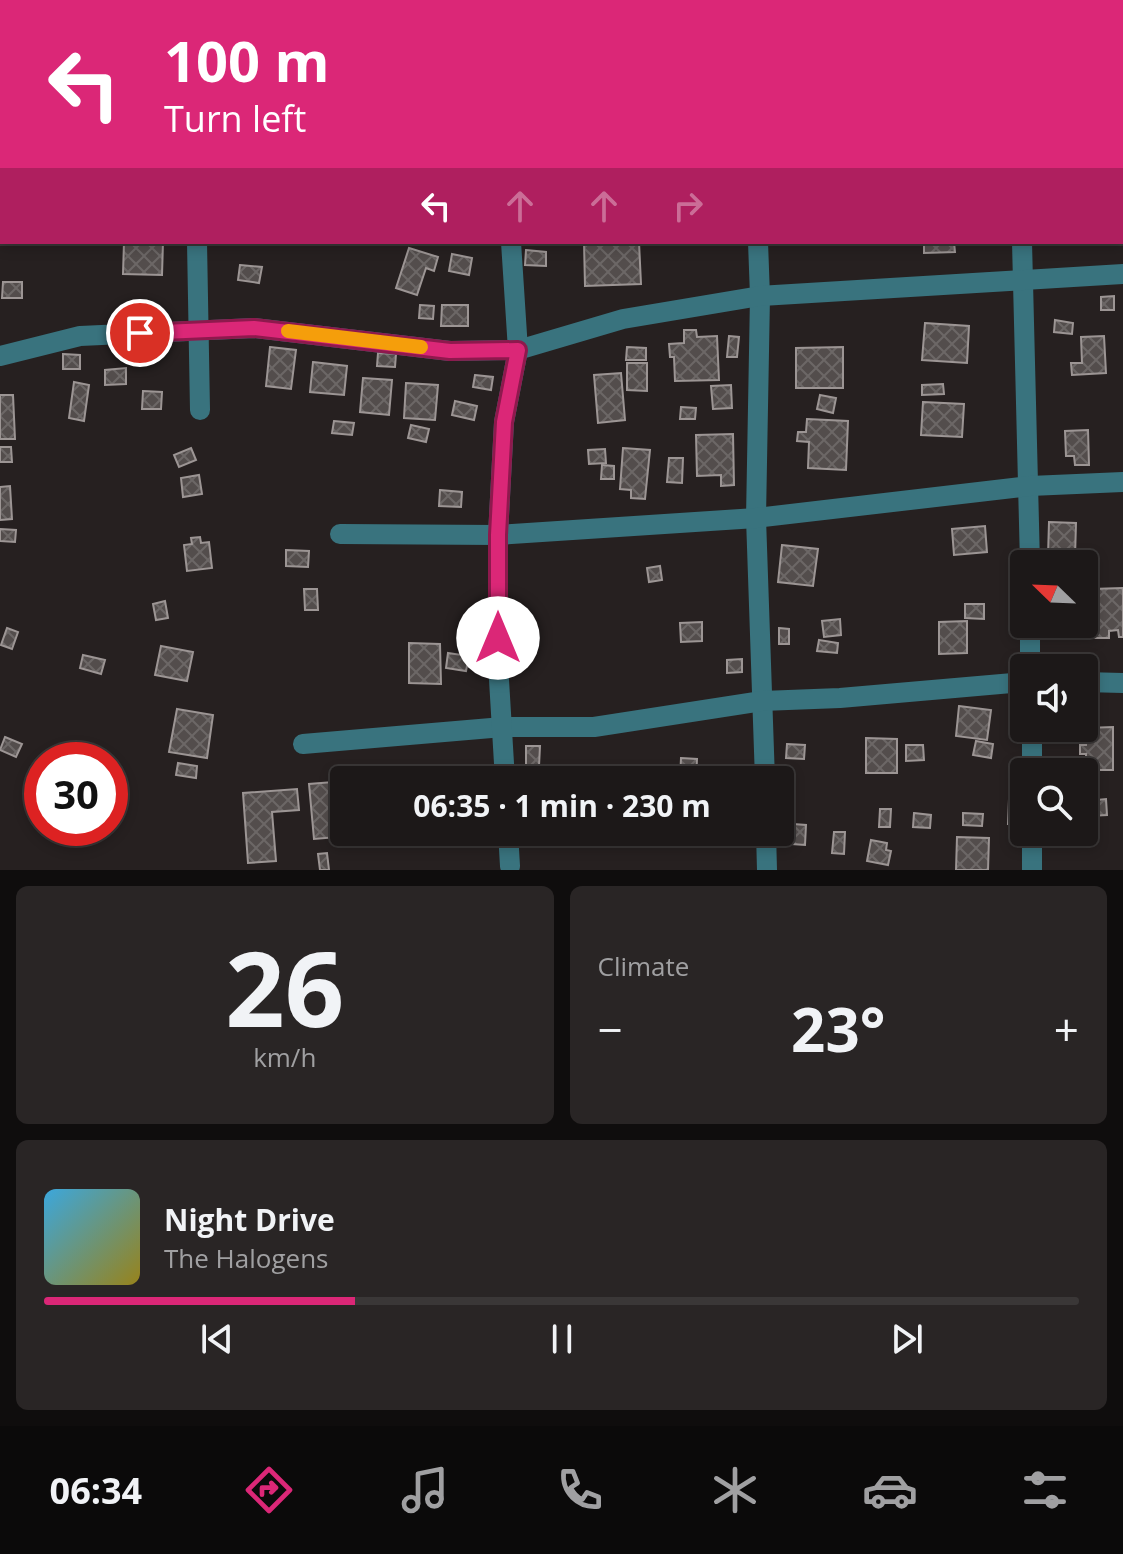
<!DOCTYPE html>
<html lang="en">
<head>
<meta charset="utf-8">
<style>
	:root { --surface:#1c1818; --page:#292525; --text:#f1f3f6; --muted:#a0a0a2; --line:#3a3737; --accent:#db2777 }
	body { margin:0; font-family:"Open Sans",sans-serif; background:var(--page); color:var(--text); height:100vh; display:flex; flex-direction:column; font-size:30px; white-space:nowrap }
	* { box-sizing:border-box; margin:0 }
	p { font-size:26px; color:var(--muted) }
	.icon { flex:none; width:44px; height:44px; fill:none; stroke:currentColor; stroke-width:2; stroke-linecap:round; stroke-linejoin:round }
	.map { position:relative; height:870px; overflow:hidden }
	.details { display:flex; flex-direction:column; gap:16px; padding:16px; background:#0f0d0d; flex:1 }
	.details>* { flex:none }
	.guide { position:absolute; left:0px; top:0px; width:1124px; height:244px; box-shadow:0 4px 12px #0003,0 0 0 2px var(--line); background:#db2777; color:#fff; overflow:hidden }
	.needle { width:52px; rotate:293deg }
	.tools { position:absolute; left:1010px; top:550px; display:grid; gap:16px }
	.tools a { display:grid; place-items:center; width:88px; height:88px; border-radius:8px; background:var(--surface); box-shadow:0 4px 12px #0003,0 0 0 2px var(--line); font-size:40px }
	.speed { position:absolute; left:24px; top:742px; display:flex; gap:16px; font-size:40px; font-weight:700; text-align:center }
	.speed>* { display:grid; place-content:center; width:104px; height:104px; border-radius:50%; background:var(--surface); box-shadow:0 4px 12px #0003,0 0 0 2px var(--line); line-height:1 }
	.speed .limit { border:12px solid #d22; background:#fff; color:#111 }
	.pin { position:absolute; display:grid; place-items:center; width:68px; height:68px; color:#fff; margin:-34px; border:4px solid #fff; border-radius:50%; box-shadow:0 2px 8px #0007 }
	.me { position:absolute; width:88px; margin:-44px; rotate:0deg; stroke-linejoin:round; filter:drop-shadow(0 0 6px #0008) }
	.turn { display:flex; align-items:center; gap:28px; height:168px; padding:0 32px; font-size:36px }
	.turn .icon { width:104px; height:104px; stroke-width:2.5 }
	.turn b { display:block; font-size:56px; line-height:68px }
	.lanes { display:flex; align-items:center; height:76px; padding:0 32px; background:#0003; justify-content:center; gap:40px; direction:ltr }
	.lanes .off { opacity:.35 }
	.big { font-size:60px; font-weight:700; line-height:1.1 }
	.details .tile { flex:1; display:flex; flex-direction:column; justify-content:center; gap:12px; min-width:0; padding:0 28px; border-radius:12px; background:var(--page) }
	.details .dial { align-items:center; gap:0 }
	.dial b { font-size:104px; line-height:1 }
	.song { display:flex; align-items:center; gap:24px }
	.cover { width:96px; height:96px; border-radius:12px; background:linear-gradient(135deg,hsl(200 70% 55%),hsl(50 70% 35%)) }
	.played { height:8px; border-radius:4px; background:linear-gradient(90deg,var(--accent) 30%,var(--line) 30%) }
	.keys { display:flex; justify-content:space-around; direction:ltr }
	.heat { display:flex; justify-content:space-between; align-items:center; font-size:44px; direction:ltr }
	.details .tiles { flex:1; display:grid; gap:16px; grid-template-columns:1fr 1fr }
	.tile:last-child { grid-column:span 2 }
	.trip { position:absolute; left:330px; top:766px; width:464px; height:80px; border-radius:8px; background:var(--surface); box-shadow:0 4px 12px #0003,0 0 0 2px var(--line); font-weight:700; line-height:80px; text-align:center }
	.tab-bar { display:flex; height:128px; justify-content:space-around; align-items:center; background:#0b0a0a; color:var(--muted) }
	.tab-bar .icon { width:56px; height:56px }
	.tab-bar .active { color:var(--accent) }
	.tab-bar b { font-size:36px; color:var(--text) }
	.map>svg:first-child { display:block }
</style>
</head>
<body>
<div class="map">
<svg width="1123" height="870" viewBox="0 0 1123 870">
	<defs>
		<pattern id="building-cross-hatch" width="8" height="8" patternUnits="userSpaceOnUse" patternTransform="scale(2)"><rect width="8" height="8" fill="#534d4c"/><path d="M0 0l8 8M0 8l8-8" fill="none" stroke="#6c6766"/></pattern>
	</defs>
	<rect width="100%" height="100%" fill="#262020"/>
	<g fill="url(#building-cross-hatch)" stroke="#9c9594" stroke-width="2">
		<polygon points="124,242 163,242 162,275 123,274"/>
		<polygon points="584,242 639,242 641,284 585,286"/>
		<polygon points="924,242 954,242 955,252 924,253"/>
		<polygon points="409,248 438,257 434,271 426,268 417,295 396,288"/>
		<polygon points="526,250 546,252 546,266 525,265"/>
		<polygon points="452,254 472,258 469,275 449,271"/>
		<polygon points="240,265 262,267 259,283 238,280"/>
		<polygon points="3,282 22,282 22,298 2,298"/>
		<polygon points="1114,296 1114,310 1101,310 1101,297"/>
		<polygon points="420,305 434,306 433,319 419,318"/>
		<polygon points="442,305 468,305 468,326 441,326"/>
		<polygon points="1055,320 1073,323 1072,334 1054,332"/>
		<polygon points="925,323 969,326 967,363 922,360"/>
		<polygon points="684,330 696,330 697,337 717,336 719,380 675,381 674,357 670,357 669,344 684,343"/>
		<polygon points="729,336 739,337 737,357 727,357"/>
		<polygon points="1104,336 1106,373 1072,375 1071,363 1082,363 1081,337"/>
		<polygon points="270,347 296,350 291,389 266,386"/>
		<polygon points="627,347 646,348 646,360 626,360"/>
		<polygon points="843,347 843,388 796,388 796,348"/>
		<polygon points="378,353 396,354 395,367 377,366"/>
		<polygon points="63,354 80,355 80,369 63,369"/>
		<polygon points="313,362 347,366 344,395 310,392"/>
		<polygon points="627,363 647,363 647,391 627,390"/>
		<polygon points="126,368 126,384 105,385 105,370"/>
		<polygon points="621,373 625,420 598,423 594,375"/>
		<polygon points="475,375 493,377 491,390 473,387"/>
		<polygon points="363,378 392,380 389,415 360,412"/>
		<polygon points="74,382 89,385 84,421 69,418"/>
		<polygon points="406,383 438,385 435,420 404,418"/>
		<polygon points="943,384 944,394 922,395 922,385"/>
		<polygon points="731,385 732,408 713,409 711,386"/>
		<polygon points="143,391 162,392 161,409 142,409"/>
		<polygon points="0,395 13,395 15,439 0,439"/>
		<polygon points="820,395 836,398 833,413 817,409"/>
		<polygon points="455,401 477,406 474,420 452,415"/>
		<polygon points="923,402 964,404 962,437 921,435"/>
		<polygon points="681,407 696,408 695,419 680,419"/>
		<polygon points="807,419 848,421 846,470 808,468 809,442 797,441 798,432 806,432"/>
		<polygon points="334,421 354,423 352,435 332,433"/>
		<polygon points="411,425 429,429 426,442 408,438"/>
		<polygon points="1088,430 1089,465 1075,465 1074,456 1066,456 1065,431"/>
		<polygon points="733,434 734,485 721,486 721,475 697,476 696,435"/>
		<polygon points="0,447 11,447 12,462 0,462"/>
		<polygon points="191,448 196,460 179,467 174,455"/>
		<polygon points="623,448 650,450 645,499 631,498 631,490 620,489"/>
		<polygon points="605,449 606,463 589,464 588,450"/>
		<polygon points="669,458 683,458 682,483 667,482"/>
		<polygon points="602,465 614,466 614,479 601,479"/>
		<polygon points="199,475 202,494 183,497 181,478"/>
		<polygon points="10,486 12,519 0,520 0,487"/>
		<polygon points="440,490 462,492 461,507 439,506"/>
		<polygon points="1049,522 1076,523 1075,557 1048,556"/>
		<polygon points="985,526 987,552 954,555 952,529"/>
		<polygon points="0,529 16,530 15,542 0,541"/>
		<polygon points="200,537 201,543 209,542 212,568 187,571 184,545 192,544 191,538"/>
		<polygon points="782,545 818,549 813,586 778,582"/>
		<polygon points="286,550 309,551 308,567 286,566"/>
		<polygon points="660,566 662,580 649,582 647,568"/>
		<polygon points="1123,588 1123,637 1119,637 1118,630 1109,631 1109,638 1094,638 1092,589"/>
		<polygon points="304,589 317,589 318,610 305,610"/>
		<polygon points="165,601 168,618 156,620 153,604"/>
		<polygon points="965,604 984,604 984,619 965,618"/>
		<polygon points="840,619 841,635 824,637 822,621"/>
		<polygon points="967,621 967,653 939,654 939,622"/>
		<polygon points="702,622 702,641 681,642 680,623"/>
		<polygon points="513,625 525,628 521,645 508,642"/>
		<polygon points="7,628 18,632 12,649 1,645"/>
		<polygon points="779,628 789,629 789,644 779,644"/>
		<polygon points="819,640 838,643 837,653 817,651"/>
		<polygon points="409,643 440,644 441,684 409,683"/>
		<polygon points="161,646 193,652 187,681 155,675"/>
		<polygon points="448,653 469,656 466,671 446,668"/>
		<polygon points="83,655 105,660 101,674 80,668"/>
		<polygon points="742,659 742,672 727,673 727,660"/>
		<polygon points="959,706 991,710 987,740 956,736"/>
		<polygon points="177,709 213,715 207,758 169,752"/>
		<polygon points="1113,727 1113,770 1086,770 1086,754 1080,754 1080,745 1086,745 1086,728"/>
		<polygon points="5,737 22,744 16,757 0,750"/>
		<polygon points="866,738 897,739 897,773 866,773"/>
		<polygon points="976,741 993,744 991,758 973,755"/>
		<polygon points="787,744 805,745 804,759 786,758"/>
		<polygon points="906,745 923,745 924,760 906,761"/>
		<polygon points="526,746 540,746 539,766 526,766"/>
		<polygon points="76,749 94,755 92,760 72,760"/>
		<polygon points="681,758 697,759 696,780 680,780"/>
		<polygon points="178,763 197,766 196,778 176,775"/>
		<polygon points="333,782 337,837 314,839 309,784"/>
		<polygon points="297,789 299,810 272,812 276,861 248,863 243,793"/>
		<polygon points="1009,799 1017,799 1016,824 1008,824"/>
		<polygon points="1106,799 1107,815 1088,816 1087,801"/>
		<polygon points="880,809 891,809 890,827 879,827"/>
		<polygon points="914,813 931,815 930,828 913,827"/>
		<polygon points="963,813 983,814 982,826 963,825"/>
		<polygon points="793,824 806,825 805,845 792,844"/>
		<polygon points="834,832 845,832 844,854 832,853"/>
		<polygon points="1048,832 1082,832 1083,841 1048,843"/>
		<polygon points="957,837 989,838 988,870 956,870"/>
		<polygon points="871,840 887,843 886,850 891,851 888,865 867,861"/>
		<polygon points="327,853 329,870 320,870 318,854"/>
	</g>
	<g fill="none" stroke-linecap="round" stroke-linejoin="round">
		<g stroke="#39737e" stroke-width="20">
			<polyline points="753,0 753,2"/>
			<polyline points="1010,0 1010,2"/>
			<polyline points="196,2 196,0"/>
			<polyline points="506,2 506,0"/>
			<polyline points="1122,62 1123,62"/>
			<polyline points="197,242 200,410"/>
			<polyline points="758,242 760,296 756,518 765,780"/>
			<polyline points="1022,242 1030,564"/>
			<polyline points="0,356 80,336 254,328 450,351 518,350 623,319 760,296 1123,274"/>
			<polyline points="340,534 498,535 756,518 1030,486 1123,482"/>
			<polyline points="1030,624 1030,668"/>
			<polyline points="1084,682 1123,683"/>
			<polyline points="1032,728 1032,772"/>
			<polyline points="303,744 503,727 594,727 762,701 840,698 1024,682"/>
			<polyline points="505,780 498,663 498,535 504,422 518,350 511,242"/>
			<polyline points="508,832 510,866"/>
			<polyline points="766,832 767,870"/>
			<polyline points="1032,832 1032,870"/>
		</g>
	</g>
	<g fill="none" stroke-linecap="round" stroke-linejoin="round">
		<g stroke="#8e194d" stroke-width="20">
			<polyline id="route" points="140,333 254,328 450,351 518,350 504,422 498,535 498,638"/>
		</g>
		<use href="#route" stroke="#db2777" stroke-width="14"/>
		<polyline stroke="#f59e0b" stroke-width="14" points="288,331 421,347"/>
	</g>
</svg>
<div class="tools">
<a><svg class="needle" viewBox="-14 -14 28 28"><path d="M0-13l5 13h-10z" fill="#e53935"/><path d="M0 13l5-13h-10z" fill="#a0a0a2"/></svg></a>
<a><svg class="icon" aria-label="sound" viewBox="0 0 24 24"><path d="M4 9h4l5-4v14l-5-4H4zM17 9q2 3 0 6"/></svg></a>
<a><svg class="icon" aria-label="search" viewBox="0 0 24 24"><circle cx="10" cy="10" r="6"/><path d="M15 15l6 6"/></svg></a>
</div>
<div class="speed"><div class="limit">30</div></div>
<div class="pin" style="left:140px;top:333px;background:#d93025"><svg class="icon" aria-label="arrive" viewBox="0 0 24 24"><path d="M6 21V4h12l-3 4 3 4H6"/></svg></div>
<svg class="me" style="left:498px;top:638px" viewBox="-20 -20 40 40"><circle r="19" fill="#fff"/><path d="M0-13L10 11 0 6-10 11z" fill="#db2777"/></svg>
<div class="trip">06:35 · 1 min · 230 m</div>
<div class="guide">
<div class="turn"><svg class="icon" aria-label="left" viewBox="0 0 24 24"><path d="M17 20v-9H6M10 6l-5 5 5 5"/></svg><div><b>100 m</b>Turn left</div></div>
<div class="lanes"><svg class="icon" aria-label="left" viewBox="0 0 24 24"><path d="M17 20v-9H6M10 6l-5 5 5 5"/></svg><svg class="icon off" aria-label="ahead" viewBox="0 0 24 24"><path d="M12 20V5M6 11l6-6 6 6"/></svg><svg class="icon off" aria-label="ahead" viewBox="0 0 24 24"><path d="M12 20V5M6 11l6-6 6 6"/></svg><svg class="icon off" aria-label="right" viewBox="0 0 24 24"><path d="M7 20v-9h11M14 6l5 5-5 5"/></svg></div>
</div>
</div>
<section class="details">
<div class="tiles">
<div class="tile dial"><b>26</b><p>km/h</p></div>
<div class="tile"><p>Climate</p>
<div class="heat"><a>−</a><b class="big">23°</b><a>+</a></div>
</div>
<div class="tile">
<div class="song"><i class="cover"></i><div><b>Night Drive</b><p>The Halogens</p></div></div>
<div class="played"></div>
<div class="keys"><svg class="icon" aria-label="previous" viewBox="0 0 24 24"><path d="M18 5L8 12l10 7zM5 5v14"/></svg><svg class="icon" aria-label="pause" viewBox="0 0 24 24"><path d="M8 5v14M16 5v14"/></svg><svg class="icon" aria-label="next" viewBox="0 0 24 24"><path d="M6 5l10 7-10 7zM19 5v14"/></svg></div>
</div>
</div>
</section>
<nav class="tab-bar">
<b>06:34</b>
<svg class="icon active" aria-label="directions" viewBox="0 0 24 24"><path d="M12 3l9 9-9 9-9-9zM9 14v-3h6M13 9l2 2-2 2"/></svg>
<svg class="icon" aria-label="music" viewBox="0 0 24 24"><path d="M9 18V5l10-2v13"/><circle cx="6" cy="18" r="3"/><circle cx="16" cy="16" r="3"/></svg>
<svg class="icon" aria-label="phone" viewBox="0 0 24 24"><path d="M5 4h4l2 5-3 2q2 4 5 5l2-3 5 2v4C11 20 4 13 5 4z"/></svg>
<svg class="icon" aria-label="climate" viewBox="0 0 24 24"><path d="M12 3v18M4 7l16 10M4 17L20 7"/></svg>
<svg class="icon" aria-label="car" viewBox="0 0 24 24"><path d="M5 17H2v-5l4-1 3-4h7l3 4 3 1v5h-3M9 17h6M6 11h13"/><circle cx="7" cy="17" r="2"/><circle cx="17" cy="17" r="2"/></svg>
<svg class="icon" aria-label="filters" viewBox="0 0 24 24"><path d="M4 7h16M4 17h16"/><circle cx="9" cy="7" r="2"/><circle cx="15" cy="17" r="2"/></svg>
</nav>
</body>
</html>
